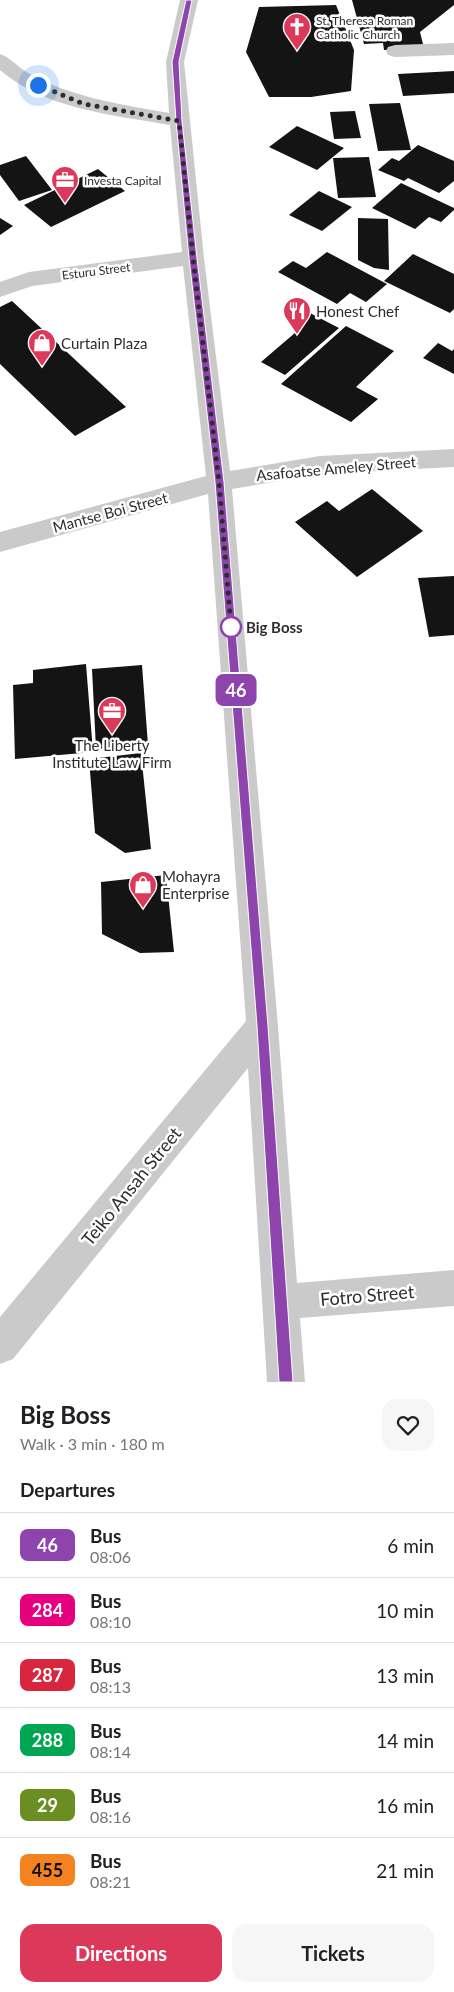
<!DOCTYPE html>
<meta charset="utf-8">
<style>
body{margin:0;font-family:Lato,sans-serif;background:#f6f6f6;color:#202124;height:100vh;display:flex;flex-direction:column;font-size:19px;white-space:nowrap}
*{box-sizing:border-box;margin:0}
p{font-size:16px;color:#757577}
.icon{flex:none;width:28px;height:28px;fill:none;stroke:currentColor;stroke-width:2;stroke-linecap:round;stroke-linejoin:round}
.map{position:relative;height:1382px;overflow:hidden}
.panel{display:flex;flex-direction:column;background:#fff;flex:1}
.panel>*{flex:none}
.badge{padding:0 10px;border-radius:8px;font-size:18px;line-height:32px}
.you{position:absolute;width:25px;height:25px;margin:-12px;border:4px solid #fff;border-radius:50%;background:#1a73e8;box-shadow:0 0 0 8px #1a73e833}
.map>.badge{position:absolute;translate:-50% -50%;box-shadow:0 0 0 2px #fff}
h2{padding:0 20px;font-size:19px;line-height:45px}
.round{display:grid;place-items:center;flex:none;width:52px;height:52px;border-radius:15px;background:#f6f6f6}
.headline{display:flex;align-items:center;justify-content:space-between;height:85px;padding:0 20px}
h1{font-size:24px;font-weight:700;line-height:38px}
.cta{display:flex;gap:10px;margin-top:auto;padding:10px 20px}
.cta a{flex:1;height:58px;border-radius:15px;background:#dc3859;color:#fff;font-size:20px;font-weight:700;line-height:58px;text-align:center}
.cta a+a{background:#f6f6f6;color:#202124}
ul{padding:0;list-style:none}
li{display:flex;align-items:center;gap:15px;height:65px;padding:0 20px;border-top:1px solid #e0e0e0}
li div{flex:1}
li b{display:block;font-size:19px}
li em{font-style:normal}
li .badge{min-width:55px;font-weight:700;text-align:center}
.map>svg:first-child{display:block}
</style>
<div class="map">
<svg width="454" height="1382" viewBox="0 0 454 1382">
<rect width="100%" height="100%" fill="#fff"/>
<!-- building -->
<path fill="#141414" d="M352,0H454V5L420,32L424,48L384,50L383,43L364,44Z
M336,5L354,50L351,91L311,97H269L246,52L259,7Z
M454,71V93L403,96L398,74Z
M400,103L411,150L378,151L369,104Z
M355,111L361,138L334,139L330,112Z
M297,126L344,148L317,170L269,147Z
M418,145L454,161V181L439,193L408,178L404,181L378,170L392,158L399,161Z
M26,156L52,190L19,201L0,175V165Z
M369,157L376,197L338,198L333,158Z
M98,169L125,191L51,227L24,205Z
M401,183L454,208V210L441,222L429,217L415,229L372,208Z
M319,191L352,207L322,231L289,215Z
M0,218L13,226L0,235Z
M358,218L388,219L389,270L374,268L358,260Z
M327,252L387,284L366,302L350,293L337,304L278,272L293,261L306,268Z
M413,254L454,274V309L450,313L384,281Z
M12,301L126,407L75,436L0,364V307Z
M308,312L339,328L285,375L261,362L303,326L296,323Z
M346,326L394,351L356,387L378,399L351,422L281,384Z
M438,343L452,351L454,349V374L423,358Z
M372,489L423,531L357,577L295,522L327,501L339,511Z
M454,576V635L429,637L418,578Z
M86,664L93,752L15,759L13,685L33,683V670Z
M142,665L148,745L96,749L92,669Z
M141,753L151,849L125,853L95,833L89,759Z
M166,875L174,952L140,953L102,934L101,882Z"/>
<g fill="none" stroke-linecap="round" stroke-linejoin="round">
<!-- minor -->
<path fill="#cacaca" fill-rule="evenodd" d="M180,0H198L184,62L204,258L230,471L320,456L454,449V467L320,474L232,489L278,1026L297,1283L454,1270V1306L300,1318L305,1382H267L248,1068L13,1359L0,1364V1317L246,1021L208,494L0,552V532L206,476L183,266L32,286L0,297V282L29,272L182,252L170,125C113,115 45,109 0,70V54C9,57 14,63 22,69C29,74 38,79 45,82C85,99 127,106 169,113L166,62Z
M454,43V55L395,57L388,55L386,51L388,47L395,45Z"/>
</g>
<!-- line -->
<path fill="#8e44ad" stroke="#fff" d="M186,0H192L179,62L182,121L197,258L224,482L268,1026L293,1382H279L257,1026L215,482L189,258L176,121L172,62Z"/>
<g fill="none" stroke-linecap="round" stroke-linejoin="round">
<!-- walk -->
<path stroke="#2d2d2d" stroke-width="5" stroke-dasharray="0 9" d="M38,85L84,104L179,121L193,258L219,482L231,627"/>
</g>
<!-- icons -->
<defs>
<symbol id="church-pin" viewBox="-11 -11 22 30"><path d="M0 17L-7.5 6A9.5 9.5 0 1 1 7.5 6Z" fill="#dc3859" stroke="#fff"/><path d="M-1.2-6h2.4v3.5h3.3v2.4h-3.3V6h-2.4V-.1h-3.3v-2.4h3.3Z" fill="#fff"/></symbol>
<symbol id="office-pin" viewBox="-11 -11 22 30"><path d="M0 17L-7.5 6A9.5 9.5 0 1 1 7.5 6Z" fill="#dc3859" stroke="#fff"/><path d="M-6-3h4V-5.5h4V-3h4V5H-6ZM-1-4.5V-3h2v-1.5ZM-6 0V1H6V0Z" fill="#fff"/></symbol>
<symbol id="restaurant-pin" viewBox="-11 -11 22 30"><path d="M0 17L-7.5 6A9.5 9.5 0 1 1 7.5 6Z" fill="#dc3859" stroke="#fff"/><path d="M-5-6h1v4h1v-4h1v4h1v-4h1v5L-1.5 .5V6h-2V.5L-5-1ZM5-6V6H3V1.5H1.5Q1.5-4 5-6Z" fill="#fff"/></symbol>
<symbol id="shop-pin" viewBox="-11 -11 22 30"><path d="M0 17L-7.5 6A9.5 9.5 0 1 1 7.5 6Z" fill="#dc3859" stroke="#fff"/><path d="M-5-2.5h2.3a2.7 3.5 0 0 1 5.4 0H5L5.5 6h-11ZM-1.5-2.5h3a1.5 2.3 0 0 0-3 0Z" fill="#fff"/></symbol>
</defs>
<g fill-rule="evenodd">
<use href="#church-pin" x="281" y="11" width="32" height="43"/>
<use href="#office-pin" x="49" y="164" width="32" height="43"/>
<use href="#restaurant-pin" x="281" y="295" width="32" height="43"/>
<use href="#shop-pin" x="26" y="327" width="32" height="43"/>
<use href="#office-pin" x="96" y="695" width="32" height="43"/>
<use href="#shop-pin" x="127" y="869" width="32" height="43"/>
</g>
<!-- markers -->
<circle fill="#fff" stroke="#8e44ad" stroke-width="2.5" cx="231" cy="627" r="10"/>
<g text-anchor="middle" dominant-baseline="central" stroke-width="5" stroke-linejoin="round" paint-order="stroke">
<!-- far-poi labels -->
<g font-size="12" fill="#2d2d2d" stroke="#fff" text-anchor="start">
<text x="316" y="20">St. Theresa Roman<tspan x="316" dy="14">Catholic Church</tspan></text>
<text x="84" y="180">Investa Capital</text>
</g>
<!-- far-street labels -->
<g font-size="12" fill="#2d2d2d" stroke="#fff">
<text transform="translate(96 271) rotate(-7)">Esturu Street</text>
</g>
<!-- poi labels -->
<g font-size="15" fill="#2d2d2d" stroke="#fff" text-anchor="start">
<text x="316" y="311">Honest Chef</text>
<text x="61" y="343">Curtain Plaza</text>
<text x="112" y="745" text-anchor="middle">The Liberty<tspan x="112" dy="17">Institute Law Firm</tspan></text>
<text x="162" y="876">Mohayra<tspan x="162" dy="17">Enterprise</tspan></text>
</g>
<!-- street labels -->
<g font-size="15" fill="#2d2d2d" stroke="#fff">
<text transform="translate(336 468) rotate(-5)">Asafoatse Ameley Street</text>
<text transform="translate(110 512) rotate(-15)">Mantse Boi Street</text>
</g>
<!-- stop labels -->
<g font-size="15" font-weight="bold" fill="#2d2d2d" stroke="#fff" text-anchor="start">
<text x="246" y="627">Big Boss</text>
</g>
<!-- near-street labels -->
<g font-size="18" fill="#2d2d2d" stroke="#fff">
<text transform="translate(131 1186) rotate(-51)">Teiko Ansah Street</text>
<text transform="translate(367 1295) rotate(-5)">Fotro Street</text>
</g>
</g>
</svg>
<div class="you" style="left:38px;top:85px"></div>
<b class="badge" style="left:236px;top:690px;background:#8e44ad;color:#fff">46</b>
</div>
<section class="panel">
<div class="headline"><div><h1>Big Boss</h1><p>Walk · 3 min · 180 m</p></div><a class="round"><svg class="icon" aria-label="heart" viewBox="0 0 24 24"><path d="M12 20l-8-8c-3-5 5-10 8-4 3-6 11-1 8 4z"/></svg></a></div>
<h2>Departures</h2>
<ul>
<li><span class="badge" style="background:#8e44ad;color:#fff">46</span><div><b>Bus</b><p>08:06</p></div><em>6 min</em></li>
<li><span class="badge" style="background:#e6007e;color:#fff">284</span><div><b>Bus</b><p>08:10</p></div><em>10 min</em></li>
<li><span class="badge" style="background:#d7263d;color:#fff">287</span><div><b>Bus</b><p>08:13</p></div><em>13 min</em></li>
<li><span class="badge" style="background:#00a651;color:#fff">288</span><div><b>Bus</b><p>08:14</p></div><em>14 min</em></li>
<li><span class="badge" style="background:#6b8e23;color:#fff">29</span><div><b>Bus</b><p>08:16</p></div><em>16 min</em></li>
<li><span class="badge" style="background:#f58220;color:#111">455</span><div><b>Bus</b><p>08:21</p></div><em>21 min</em></li>
</ul>
<div class="cta"><a>Directions</a><a>Tickets</a></div>
</section>
